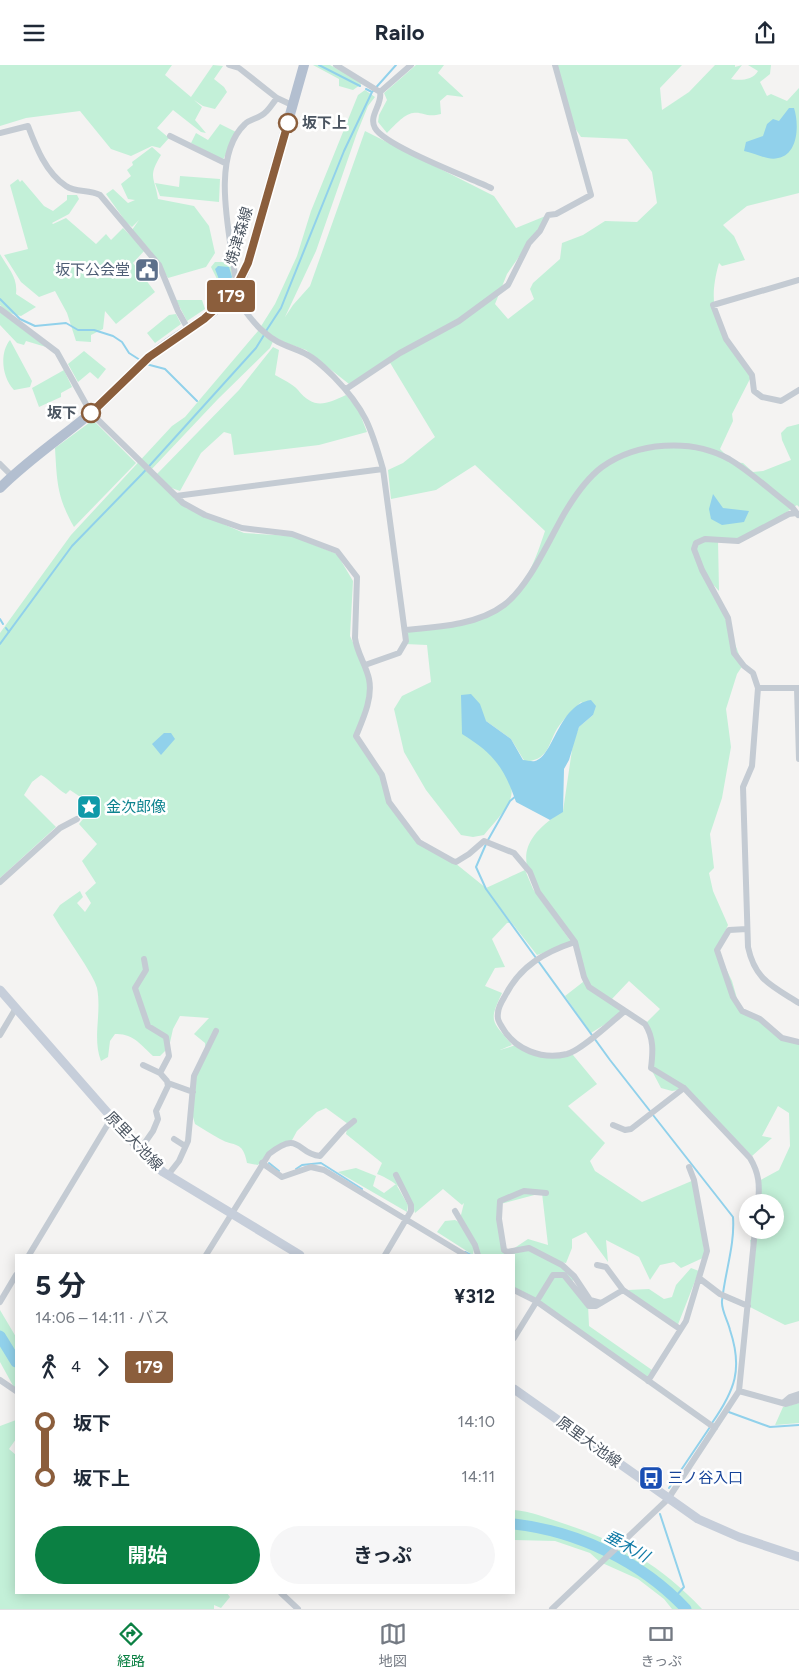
<!DOCTYPE html>
<html lang="ja">
<meta charset="utf-8">
<style>
body{margin:0;font-family:Figtree,"Noto Sans JP",sans-serif;background:#f6f6f7;color:#1f2937;height:100vh;display:flex;flex-direction:column;font-size:19px;white-space:nowrap}
*{box-sizing:border-box;margin:0}
p{font-size:16px;color:#747a83}
.icon{flex:none;width:28px;height:28px;fill:none;stroke:currentColor;stroke-width:2;stroke-linecap:round;stroke-linejoin:round}
.map{position:relative;flex:1;overflow:hidden}
.details{position:absolute;left:15px;top:1189px;width:500px;height:340px;display:flex;flex-direction:column;background:#fff;border-radius:0px;box-shadow:0 2px 12px #0003}
.details>*{flex:none}
.badge{padding:0 10px;border-radius:4px;font-size:18px;line-height:32px}
.buttons{position:absolute;left:739px;top:1129px;display:grid;gap:10px}
.buttons a{display:grid;place-items:center;width:45px;height:45px;border-radius:50%;background:#fff;box-shadow:0 2px 12px #0003;font-size:25px}
.map>.badge{position:absolute;translate:-50% -50%;box-shadow:0 0 0 2px #fff}
.legs{display:flex;align-items:center;gap:8px;height:55px;padding:0 20px;font-size:16px}
.legs p{margin-inline-start:auto}
.headline{display:flex;align-items:center;justify-content:space-between;height:85px;padding:0 20px}
h1{font-size:28px;font-weight:700;line-height:38px}
.primary-button{display:flex;gap:10px;margin-top:auto;padding:10px 20px}
.primary-button a{flex:1;height:58px;border-radius:30px;background:#0b8043;color:#fff;font-size:20px;font-weight:700;line-height:58px;text-align:center}
.primary-button a+a{background:#f6f6f7;color:#1f2937}
ul{padding:0 20px;list-style:none}
li{display:flex;align-items:center;gap:18px;height:55px;font-size:19px}
li i{display:grid;place-items:center;width:8px;height:100%;margin:0 6px;background:currentColor}
li i::after{content:'';width:12px;height:12px;margin:-6px;border:4px solid;border-radius:50%;background:#fff}
li p{margin-inline-start:auto}
li:first-child i{background:linear-gradient(#0000 50%,currentColor 0)}
li:last-child i{background:linear-gradient(currentColor 50%,#0000 0)}
header{display:flex;justify-content:space-between;align-items:center;height:65px;padding:0 20px;background:#fff;font-size:22px;font-weight:700}
.menu{display:flex;justify-content:space-around;align-items:center;height:70px;border-top:1px solid #e0e1e3;background:#fff;font-size:14px;color:#747a83}
.menu a{display:grid;justify-items:center;gap:2px}
.menu .on{color:#0b8043}
.map>svg:first-child{display:block}
</style>
<header><svg class="icon" aria-label="menu" viewBox="0 0 24 24"><path d="M4 6h16M4 12h16M4 18h16"/></svg>Railo<svg class="icon" aria-label="share" viewBox="0 0 24 24"><path d="M12 15V3M7 8l5-5 5 5M5 13v7h14v-7"/></svg></header>
<div class="map">
<svg width="799" height="1544" viewBox="0 0 799 1544">
<rect width="100%" height="100%" fill="#f4f3f2"/>
<!-- green -->
<path fill="#c3f0d8" fill-rule="evenodd" d="M0,0H172L165,10L191,32L213,0L223,1L214,14L224,22L227,27L215,44L203,41L194,35L202,42L195,55L206,68L201,67L173,45L157,63L169,73L160,83L152,81L131,91L111,84L80,46L26,53L0,61Z
M313,0H330L363,18L353,25L339,21V14Z
M416,0H444L438,8L464,32L447,30L440,36L441,49C426,53 422,46 413,48C404,49 393,62 387,68L378,57L379,50L387,35L384,28Z
M555,0H682L660,23L662,45L689,27L715,0H735V2L742,0L731,14C740,16 753,15 758,6L748,0H771L770,9L760,17L767,31L771,29L787,36L799,23V128L747,141L723,160L734,171L745,195L722,201L719,198C704,250 723,269 752,310L732,349L733,356L720,384L733,397L743,398L753,407L763,406L791,395L782,375L781,368L787,362L799,359V442L797,440L769,459L738,476L718,475L719,526L707,513L717,532L743,600L737,609L726,644L731,682L722,733L710,769L714,803L709,808L713,826L728,860L717,885L732,916L740,944L760,954L772,968L799,977V1256L785,1260L750,1242L753,1191L750,1175L754,1174L755,1165H775V1138L758,1137L759,1116L779,1105L790,1081L789,1048L778,1041L762,1071L772,1073L752,1091L684,1024L672,1026L661,1023L651,1004L653,989L645,959L660,944L629,916L611,935L623,948L591,968L565,931L583,917C581,905 580,888 574,876C570,869 563,861 558,855C524,809 506,782 563,746L573,678L579,662L593,650L581,637C575,644 567,650 562,657C547,674 553,694 525,697L511,674L486,656L474,672C488,688 519,712 510,735C505,747 492,760 484,770L473,772L461,770L426,725L404,687L394,644L402,631L431,617L427,580L405,579V565C422,562 464,560 478,554C521,534 531,508 545,466L475,400L436,425L391,434L388,405L403,398L435,372L389,296L349,319L306,285L286,278L275,272L270,283L218,334L150,406L186,443L244,468L292,471L337,489L353,516L350,571L370,615L368,637L357,671L382,710L392,741L419,777L455,798L486,823L525,805L533,824L572,878L537,890L501,844L510,858H507L492,874L505,902L495,903L485,921L502,928C488,958 492,955 512,980L500,985L516,980L531,988L573,990L597,1019L568,1041L605,1078L590,1096L595,1106L642,1137L694,1115L705,1192L681,1203L674,1197L660,1200L650,1215L639,1192L606,1175L608,1197L586,1167L572,1174V1183L566,1198L561,1197L575,1214L572,1216L588,1240L589,1261L652,1305L647,1312L514,1225V1190H478L460,1154L464,1138L462,1140L443,1124L415,1148C410,1128 395,1116 377,1109L382,1098L346,1069L348,1059L326,1043L317,1047L297,1066L291,1077L265,1091L258,1100L247,1098C243,1075 234,1082 220,1074C211,1069 203,1064 195,1059C190,1044 190,1027 194,1012C197,1001 207,990 205,978L194,969L209,953L180,951L173,964L169,982L160,991H153C141,980 133,968 115,969L110,976L108,992L101,996C92,972 102,949 97,923C95,911 62,866 53,850L60,840L80,826L83,832L77,838L85,847L91,838L85,828L96,818L82,796L97,779L79,759L91,744L88,737L70,725L66,729C57,724 49,714 41,710L32,717L24,730L56,762L0,813V568L71,470L172,361L185,352L258,266L275,239L297,191L311,146L358,30L365,25L375,32L368,41L357,68L316,186L285,252L293,240L310,221L365,66L494,131L516,163L548,150L507,209L495,239L508,254L534,234L530,224L533,218L560,194L562,178L583,170L605,156L637,157L657,138L652,107L627,74L581,72L573,60ZM542,1128L548,1180L528,1174L507,1188L497,1140Z
M220,59L236,67L223,95L191,78L196,68L208,75Z
M152,82L161,90C147,113 155,112 158,134L194,141L209,161L215,188L206,202L168,213L151,186L132,165L139,155L132,162L126,157L106,129L113,124L128,138L135,135L128,134L121,119L131,111L127,105L133,100L132,97Z
M180,111L220,114L219,137L160,131L155,118L179,122Z
M18,114L20,117L22,115L44,141L53,146L67,135V130H77L79,134L69,149L52,158L53,159L66,153L96,179L106,169L111,175L123,163L145,185L133,198L155,227L116,259L105,246L103,264L91,270V277L76,276L67,248L55,226L39,232L21,217L4,190L28,184L10,120Z
M0,189C8,203 18,212 16,229L36,242L21,251L9,248L0,240Z
M215,197H230L233,212L217,236L214,231L223,226L211,202Z
M176,235H202L205,244L187,256Z
M0,247L46,282L26,276L24,280L17,278L0,260Z
M176,249L181,259L155,278L147,268L169,250Z
M10,275L32,316L30,322L14,325C1,311 0,287 10,275Z
M273,282L279,285L275,310C282,314 293,319 298,325C314,345 326,339 346,330L358,344L367,367L319,380L234,390L231,369L224,367L201,388L180,426L166,421L157,409L239,325Z
M84,286L106,304L98,314L90,307L78,317L68,299Z
M64,305L72,322L61,328V332L39,342L32,323Z
M93,355L136,398L74,462C57,432 57,417 55,383Z
M356,1103L376,1111L373,1121L384,1128L396,1119L408,1140L407,1147L338,1107Z
M455,1155L459,1157L474,1183L473,1190L437,1167L445,1156Z
M691,1203L699,1206L677,1262L628,1225L649,1224L664,1234L672,1232L676,1220Z
M0,1245L16,1272V1326L0,1297Z
M799,1338V1358L775,1360L783,1342Z
M16,1355V1374L9,1384L16,1390V1528H227L230,1532L221,1543L214,1540V1544H0V1361Z
M514,1445C530,1446 547,1453 562,1458C618,1476 661,1500 702,1544H672L664,1534L638,1514L600,1497L590,1488L555,1476L514,1475Z"/>
<!-- water -->
<path fill="#91d1eb" d="M789,43H794C799,58 799,89 778,93C768,96 755,88 744,86L746,77L763,71L767,59L773,54L779,56Z
M218,201L229,202L232,212L225,223L223,216L220,217L215,204Z
M713,429L723,443L749,446L744,457L722,460L711,454L709,444Z
M471,629L480,639L486,656L511,674L523,695C527,695 532,697 535,696C554,691 558,640 591,635L596,641L593,650L579,662L569,695L564,704L563,747L550,755L516,737C504,702 493,688 462,669L461,630Z
M164,668H171L175,674L161,690L152,679Z"/>
<g fill="none" stroke-linecap="round" stroke-linejoin="round">
<!-- stream -->
<path stroke="#91d1eb" stroke-width="2" d="M319,0L360,21
M366,24L372,27
M0,234L20,254L35,261L66,258L78,265H94L113,271L122,277L129,288L140,295
M266,266L281,243L344,86L372,27L396,0
M146,299L165,304L197,336
M0,554L3,559
M6,563L9,567
M0,579L72,481L142,409L256,283L264,270
M488,775L510,736L516,731
M486,779L476,802L486,824L610,995L650,1046
M653,1050L733,1152C735,1180 725,1207 722,1236C721,1245 728,1256 730,1265C743,1304 735,1325 712,1358
M269,1098L279,1106
M296,1104L302,1100L321,1098L362,1124
M465,1187L471,1190
M726,1346L770,1362L799,1360
M669,1423L710,1362
M660,1449L684,1522L675,1532"/>
<!-- river -->
<path stroke="#91d1eb" stroke-width="11" d="M0,1271L16,1297
M514,1459C578,1466 642,1497 686,1544"/>
<!-- street -->
<path stroke="#c4cbd3" stroke-width="6" d="M229,0L239,3L277,33L292,40
M336,0L380,27C383,39 368,51 375,63C385,81 468,112 491,123
M380,27L411,0
M0,68L28,61C36,82 46,108 66,121C76,128 89,124 100,130L159,200L178,246L188,264
M170,71L225,98
M799,215L713,240L726,274L752,310L754,326L762,332L781,336L799,325
M239,218L235,211C230,169 210,92 245,59C249,55 256,54 262,50C268,47 272,39 277,33
M233,229C242,241 252,258 264,267C277,279 289,281 304,288C315,293 325,303 334,312C365,344 371,362 383,404L406,576L399,588L365,600
M0,244L57,287L91,348L183,438L205,450L242,463L292,469L337,486L357,512L355,573C357,588 366,600 369,614C373,633 363,654 356,671L382,710L389,737L419,777L453,796L456,797L469,789L484,776L514,788L530,807L538,827L575,877L584,912L589,922L645,959C654,973 653,987 651,1003L684,1023L750,1093C759,1108 760,1120 758,1138
M346,324L400,288L459,256L508,220L529,178L540,166L548,150L556,149L591,130L555,0
M0,399L12,411
M176,431L383,404
M796,448L789,449L738,476L705,474L696,478L694,484L702,505L728,553L734,588L744,601L753,608L758,623L752,701L743,722L748,882C755,915 772,921 799,938
M405,565C437,562 478,560 504,540C529,521 548,477 564,449C574,432 586,414 602,402C637,377 691,373 729,394C751,407 772,427 792,442L798,450
M758,623H799
M797,623L799,694
M0,817L60,763L77,754
M747,864L729,865L717,885L733,932L742,946L760,954L782,973L799,977
M575,877C545,887 520,901 505,931C502,936 498,942 498,948C497,954 499,957 502,962C515,985 542,995 567,989C582,985 612,956 625,946
M0,970L16,943
M143,1000L160,1008
M168,1018L193,1027
M613,1060L625,1065L631,1064L684,1023
M174,1074L185,1081
M139,1086L153,1066L158,1054L156,1046L168,1021L167,1016L160,1008L169,991L166,972L148,961L135,923L146,905L144,894
M262,1098L282,1112L311,1102L324,1105L465,1190
M168,1110L179,1096L188,1076L194,1011L216,966
M546,1128L524,1126L500,1136L499,1154L504,1185L507,1187L529,1183L562,1200L574,1211L590,1235L601,1238
M455,1146L475,1180L478,1190
M29,1190L111,1054
M206,1190L269,1089C301,1064 296,1089 320,1091L343,1065L354,1056
M385,1190L411,1146V1140L396,1110
M597,1200L606,1202L623,1225L680,1264
M699,1213L720,1229L748,1241
M514,1225L536,1236L715,1363
M0,1237L16,1210
M514,1273L553,1210H564L589,1241H596L623,1225
M0,1315L16,1326
M648,1316L686,1256L707,1186L694,1115L689,1102
M739,1326L786,1339L799,1335
M783,1338L790,1332L799,1329
M281,1528L298,1544
M552,1544L668,1434L739,1326L755,1165"/>
<!-- secondary -->
<path stroke="#c6ceda" stroke-width="9" d="M0,925L148,1094L163,1107L300,1190
M514,1324L698,1454L739,1472L799,1492"/>
<!-- primary -->
<path stroke="#b3bfd0" stroke-width="10" d="M0,423C28,395 61,373 91,348C112,330 130,308 152,290C190,258 229,250 248,198L304,0"/>
</g>
<g fill="none" stroke-linecap="round" stroke-linejoin="round">
<defs>
<path id="line-1" d="M91,348L149,292L204,254L233,228L248,198L288,58"/>
</defs>
<!-- line-1 casing -->
<use href="#line-1" stroke="#fff" stroke-width="11"/>
<!-- line-1 -->
<use href="#line-1" stroke="#8b5e3c" stroke-width="8"/>
</g>
<!-- icons -->
<defs>
<symbol id="civic-square" viewBox="-11 -11 22 22"><rect x="-9" y="-9" width="18" height="18" rx="4" fill="#5c6f8a" stroke="#fff"/><path d="M-.6-6.5H3V-4.5H.6V-3L4-1V1h2V6H-6V1h2V-1L-.6-3ZM-1.2 2.5V6h2.4V2.5Z" fill="#fff"/></symbol>
<symbol id="sight-square" viewBox="-11 -11 22 22"><rect x="-9" y="-9" width="18" height="18" rx="4" fill="#0f9aa8" stroke="#fff"/><path d="M0-6L1.8-2.2L6-1.7L2.9 1.2L3.7 5.4L0 3.3L-3.7 5.4L-2.9 1.2L-6-1.7L-1.8-2.2Z" fill="#fff"/></symbol>
<symbol id="bus-square" viewBox="-11 -11 22 22"><rect x="-9" y="-9" width="18" height="18" rx="4" fill="#1a4fb4" stroke="#fff"/><path d="M-5-6H5V4H4V6H2V4H-2V6H-4V4H-5ZM-3.5-4V0h7V-4ZM-3.5 1.2v1.5H-2V1.2ZM2 1.2v1.5H3.5V1.2Z" fill="#fff"/></symbol>
</defs>
<g fill-rule="evenodd">
<use href="#civic-square" x="133" y="191" width="28" height="28"/>
<use href="#sight-square" x="75" y="728" width="28" height="28"/>
<use href="#bus-square" x="637" y="1399" width="28" height="28"/>
</g>
<!-- markers -->
<g fill="#fff" stroke="#8b5e3c" stroke-width="2.5">
<circle cx="288" cy="58" r="9"/>
<circle cx="91" cy="348" r="9"/>
</g>
<g text-anchor="middle" dominant-baseline="central" stroke-width="5" stroke-linejoin="round" paint-order="stroke">
<!-- stop labels -->
<g font-size="15" font-weight="bold" fill="#4a5460" stroke="#fff" text-anchor="start">
<text x="302" y="58">坂下上</text>
<text x="77" y="348" text-anchor="end">坂下</text>
</g>
<!-- street labels -->
<g font-size="15" fill="#4a5460" stroke="#fff">
<text transform="translate(239 171) rotate(-73)">焼津森線</text>
<text transform="translate(134 1076) rotate(46)">原里大池線</text>
<text transform="translate(589 1377) rotate(36)">原里大池線</text>
</g>
<!-- service labels -->
<g font-size="15" fill="#4e5e75" stroke="#fff" text-anchor="end">
<text x="130" y="205">坂下公会堂</text>
</g>
<!-- culture labels -->
<g font-size="15" fill="#0d838f" stroke="#fff" text-anchor="start">
<text x="106" y="742">金次郎像</text>
</g>
<!-- transit labels -->
<g font-size="15" fill="#164399" stroke="#fff" text-anchor="start">
<text x="668" y="1413">三ノ谷入口</text>
</g>
<!-- water labels -->
<g font-size="16" font-style="italic" fill="#0f7aa6" stroke="#fff">
<text transform="translate(627 1481) rotate(29)">垂木川</text>
</g>
</g>
</svg>
<div class="buttons">
<a><svg class="icon" aria-label="locate" viewBox="0 0 24 24"><circle cx="12" cy="12" r="6"/><path d="M12 2v4M12 18v4M2 12h4M18 12h4"/></svg></a>
</div>
<b class="badge" style="left:231px;top:231px;background:#8b5e3c;color:#fff">179</b>
<section class="details">
<div class="headline"><div><h1>5 分</h1><p>14:06 – 14:11 · バス</p></div><b>¥312</b></div>
<div class="legs"><svg class="icon" aria-label="walk" viewBox="0 0 24 24"><circle cx="13" cy="4" r="2"/><path d="M13 8l-2 6 4 7M11 14l-3 7M7 12l3-4h3l4 4"/></svg>4<svg class="icon" aria-label="forward" viewBox="0 0 24 24"><path d="M9 5l7 7-7 7"/></svg><b class="badge" style="background:#8b5e3c;color:#fff">179</b></div>
<ul>
<li><i style="color:#8b5e3c"></i><b>坂下</b><p>14:10</p></li>
<li><i style="color:#8b5e3c"></i><b>坂下上</b><p>14:11</p></li>
</ul>
<div class="primary-button"><a>開始</a><a>きっぷ</a></div>
</section>
</div>
<nav class="menu">
<a class="on"><svg class="icon" aria-label="directions" viewBox="0 0 24 24"><path d="M12 3l9 9-9 9-9-9zM9 14v-3h6M13 9l2 2-2 2"/></svg>経路</a>
<a><svg class="icon" aria-label="map" viewBox="0 0 24 24"><path d="M3 6l6-2 6 2 6-2v14l-6 2-6-2-6 2zM9 4v14M15 6v14"/></svg>地図</a>
<a><svg class="icon" aria-label="tickets" viewBox="0 0 24 24"><path d="M3 7h18v10H3zM15 7v10"/></svg>きっぷ</a>
</nav>
